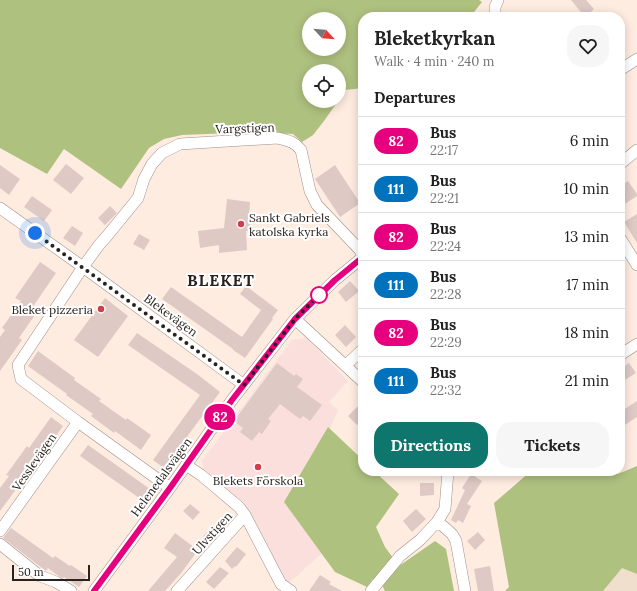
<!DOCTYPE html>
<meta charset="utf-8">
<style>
body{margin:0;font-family:Lora,serif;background:#f6f6f6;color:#222;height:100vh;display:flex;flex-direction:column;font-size:15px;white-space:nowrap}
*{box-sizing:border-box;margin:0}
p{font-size:13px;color:#767676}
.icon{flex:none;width:22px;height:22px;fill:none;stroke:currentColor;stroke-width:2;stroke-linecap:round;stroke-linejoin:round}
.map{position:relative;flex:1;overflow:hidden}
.drawer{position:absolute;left:358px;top:12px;width:267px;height:464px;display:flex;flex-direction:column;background:#fff;border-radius:16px;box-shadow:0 2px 10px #0003}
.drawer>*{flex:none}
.badge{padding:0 8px;border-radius:13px;font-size:14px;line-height:26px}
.needle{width:26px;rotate:116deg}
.controls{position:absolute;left:302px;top:12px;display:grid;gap:8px}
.controls a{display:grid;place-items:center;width:44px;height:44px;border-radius:50%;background:#fff;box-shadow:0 2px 10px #0003;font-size:20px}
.scale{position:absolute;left:12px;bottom:10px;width:78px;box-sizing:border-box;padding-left:4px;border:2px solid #29221e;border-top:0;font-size:11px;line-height:14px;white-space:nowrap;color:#29221e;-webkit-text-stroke:3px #fff;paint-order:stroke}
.you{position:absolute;width:20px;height:20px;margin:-10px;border:3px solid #fff;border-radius:50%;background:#1a73e8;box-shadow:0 0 0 6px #1a73e833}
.map>.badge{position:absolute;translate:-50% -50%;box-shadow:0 0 0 2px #fff}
h2{padding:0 16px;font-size:15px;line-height:36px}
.round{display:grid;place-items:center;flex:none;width:42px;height:42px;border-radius:16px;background:#f6f6f6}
.overview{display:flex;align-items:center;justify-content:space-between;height:68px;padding:0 16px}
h1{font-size:19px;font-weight:700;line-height:30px}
.cta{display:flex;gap:8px;margin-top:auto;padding:8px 16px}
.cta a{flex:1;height:46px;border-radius:16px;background:#0f766e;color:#fff;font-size:16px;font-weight:700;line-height:46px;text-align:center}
.cta a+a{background:#f6f6f6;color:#222}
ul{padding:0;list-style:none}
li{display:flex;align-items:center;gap:12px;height:48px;padding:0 16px;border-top:1px solid #e0e0e0}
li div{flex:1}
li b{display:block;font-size:15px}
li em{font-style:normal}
li .badge{min-width:44px;font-weight:700;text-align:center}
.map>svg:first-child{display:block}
</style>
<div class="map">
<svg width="637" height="591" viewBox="0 0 637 591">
<rect width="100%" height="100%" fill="#feece1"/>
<!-- commercial -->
<path fill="#f1dfce" d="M622,567L637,574V591H603Z"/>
<!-- education -->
<path fill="#fadfdd" d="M306,338L348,381L329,402L338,410L309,479L323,552L287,585L275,573L244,503L204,472L202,461L292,340Z"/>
<!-- forest -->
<path fill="#afc17f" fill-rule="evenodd" d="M0,0H479L482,2L470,17H363V88L345,90L339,99V71H309V101H338L324,121L313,135L302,142L293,134L258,132L182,135L164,139L149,148L121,189L64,149L47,174L0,148ZM309,19H339V49H309Z
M328,427L363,460V471H374L399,494L376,527L385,547L399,566L435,541L446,549L454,591H385L383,587L373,579L367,587L335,572L284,502Z
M637,466V574L622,568L603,591H505L509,587L494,503L531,471H609L618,474Z"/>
<!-- building -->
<path fill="#dec9c5" d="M571,0H586L594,9L585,17Z
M66,164L84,178L71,194L53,180Z
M0,165L20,179L9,195L0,188Z
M335,165L360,203L340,217L315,179Z
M628,181L637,194V196L620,207V187Z
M32,196L52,210L44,221L24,207Z
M227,199L250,202L249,219H250L251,231H246L247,250L219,253V245L200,248L198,231L224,228Z
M110,206L117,213L105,225L98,218Z
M637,214V243L624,222Z
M72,226L83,233L75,246L63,238Z
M139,234L150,240L144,250L133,244Z
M40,262L56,273L32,308L37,312L19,338L22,340L0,371V337L5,330L2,328L21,301L15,298Z
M350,281L359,291L346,302L338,292Z
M246,286L278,310L272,318L273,319L245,358L233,350V349L162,299L171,287L242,337L261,310L240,294Z
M105,298L128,316L98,357L74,340Z
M345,325L356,337L346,347L335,335Z
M137,333L197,374L220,392L164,468L153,460L200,395L128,345Z
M38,351L75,378L74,380L101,399L99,401L126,420L127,418L151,435L141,450L115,431L114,433L91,416L93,414L66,395L67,394L28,366Z
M277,363L294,376L296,374L303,379L297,387L322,405L310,421L303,416L300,419L280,404L268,419L271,421L262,434L259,432L252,441L240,432L243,428L234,421Z
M629,363L636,373L623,381L620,376V369Z
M363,401V419L357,425L348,416Z
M637,401V417L620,428V412Z
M51,417L63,426L41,457L39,455L19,483L20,484L0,511V488L9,476L6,475L27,446L29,448Z
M88,445L150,489L142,500L80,456Z
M471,474L482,481L467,504L471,506L463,523L458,520L456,523L451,520L465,490L462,488Z
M420,483H434V495L420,496Z
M190,504L200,512L193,520L183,511Z
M416,509L426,519L412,532L403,521Z
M217,523L223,529L210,544L203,536Z
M11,528L53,558L55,556L70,566L71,565L87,576L79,587L64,577L63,578L57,575L48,568L46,571L3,538Z
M478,532L485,540L475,550L467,541Z
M175,533L198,550L182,572L165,591H148L177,557L164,548Z
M237,547L246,554L236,567L235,566L232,569L225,561Z
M490,566L494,591H478L474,569Z
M220,567L229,573L214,589L206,582Z
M320,575L331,582L329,584L342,591H309Z"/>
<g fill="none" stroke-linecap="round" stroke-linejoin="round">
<defs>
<path id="minor" d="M495,17V7L498,0
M620,70L637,59
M620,164L637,150
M0,208L83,267L244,385
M620,238L637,265
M295,319L363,382
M620,355L637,344
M346,365L363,349
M170,488L78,422L21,379L18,365L83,267L99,245L107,236L138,198L144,179L152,164L162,153L180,144L278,138C288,141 294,141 301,150L310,191L317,205L359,249L363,255
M245,515L281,584L291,591
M437,522L443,526L452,534L456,541L465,591
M0,531L78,422
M0,544L40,576L56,582L71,591
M94,591L170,488L232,400L295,319L335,280L363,257
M177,591L245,515L239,507L201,475L186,465
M371,591L400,556L420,540L437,522L445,509L448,471"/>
</defs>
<!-- minor casing -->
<use href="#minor" stroke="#9d8e84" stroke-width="12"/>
<!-- minor -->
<use href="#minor" stroke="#fff" stroke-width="11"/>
</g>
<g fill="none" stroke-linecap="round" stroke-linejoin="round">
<defs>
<path id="line" d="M94,591L170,488L232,400L295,319L335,280L363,257"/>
</defs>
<!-- line casing -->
<use href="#line" stroke="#fff" stroke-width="9"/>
<!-- line -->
<use href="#line" stroke="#e6007e" stroke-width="6"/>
<!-- walk -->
<path stroke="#29221e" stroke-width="4" stroke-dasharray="0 7.2" d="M35,233L244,385L295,319L319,295"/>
</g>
<!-- markers -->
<g fill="#cf3e4d" stroke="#fff" stroke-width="1.5">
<circle cx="241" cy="224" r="4"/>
<circle cx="101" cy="309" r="4"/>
<circle cx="258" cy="467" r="4"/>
</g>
<circle fill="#fff" stroke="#e6007e" stroke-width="2" cx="319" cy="295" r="8"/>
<g text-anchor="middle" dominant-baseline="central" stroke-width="4" stroke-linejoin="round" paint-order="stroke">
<!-- street labels -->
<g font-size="12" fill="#29221e" stroke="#fff">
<text transform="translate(245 128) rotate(-2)">Vargstigen</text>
<text transform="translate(171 315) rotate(36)">Blekevägen</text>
<text transform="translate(34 462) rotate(-55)">Vesslevägen</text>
<text transform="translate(161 477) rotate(-54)">Helenedalsvägen</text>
<text transform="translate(212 533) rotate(-48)">Ulvstigen</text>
</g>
<!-- poi labels -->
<g font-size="12" fill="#29221e" stroke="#fff" text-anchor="start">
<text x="249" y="217">Sankt Gabriels<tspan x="249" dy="14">katolska kyrka</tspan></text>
<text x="93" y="309" text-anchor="end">Bleket pizzeria</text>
<text x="258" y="480" text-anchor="middle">Blekets Förskola</text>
</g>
<!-- district labels -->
<g font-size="16" font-weight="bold" letter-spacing="1" fill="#29221e" stroke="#fff">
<text x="221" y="280">BLEKET</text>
</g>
</g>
</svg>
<div class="controls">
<a><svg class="needle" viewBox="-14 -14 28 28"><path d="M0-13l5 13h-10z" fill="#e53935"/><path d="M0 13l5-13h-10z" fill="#767676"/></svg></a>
<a><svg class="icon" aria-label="locate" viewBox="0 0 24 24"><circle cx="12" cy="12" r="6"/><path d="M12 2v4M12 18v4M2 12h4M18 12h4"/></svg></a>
</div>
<div class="scale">50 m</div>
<div class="you" style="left:35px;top:233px"></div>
<b class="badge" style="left:220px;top:417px;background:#e6007e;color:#fff">82</b>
<section class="drawer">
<div class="overview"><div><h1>Bleketkyrkan</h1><p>Walk · 4 min · 240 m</p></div><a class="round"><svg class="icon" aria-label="heart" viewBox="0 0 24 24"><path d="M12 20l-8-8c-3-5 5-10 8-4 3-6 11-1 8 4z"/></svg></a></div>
<h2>Departures</h2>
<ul>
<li><span class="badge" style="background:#e6007e;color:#fff">82</span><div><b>Bus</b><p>22:17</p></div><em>6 min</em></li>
<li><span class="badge" style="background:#0072bc;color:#fff">111</span><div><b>Bus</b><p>22:21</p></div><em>10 min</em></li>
<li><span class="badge" style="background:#e6007e;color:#fff">82</span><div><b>Bus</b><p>22:24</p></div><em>13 min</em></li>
<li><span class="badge" style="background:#0072bc;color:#fff">111</span><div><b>Bus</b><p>22:28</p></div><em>17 min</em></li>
<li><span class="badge" style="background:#e6007e;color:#fff">82</span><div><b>Bus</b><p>22:29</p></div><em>18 min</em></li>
<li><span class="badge" style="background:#0072bc;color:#fff">111</span><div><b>Bus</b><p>22:32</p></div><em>21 min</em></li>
</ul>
<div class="cta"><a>Directions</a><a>Tickets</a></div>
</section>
</div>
